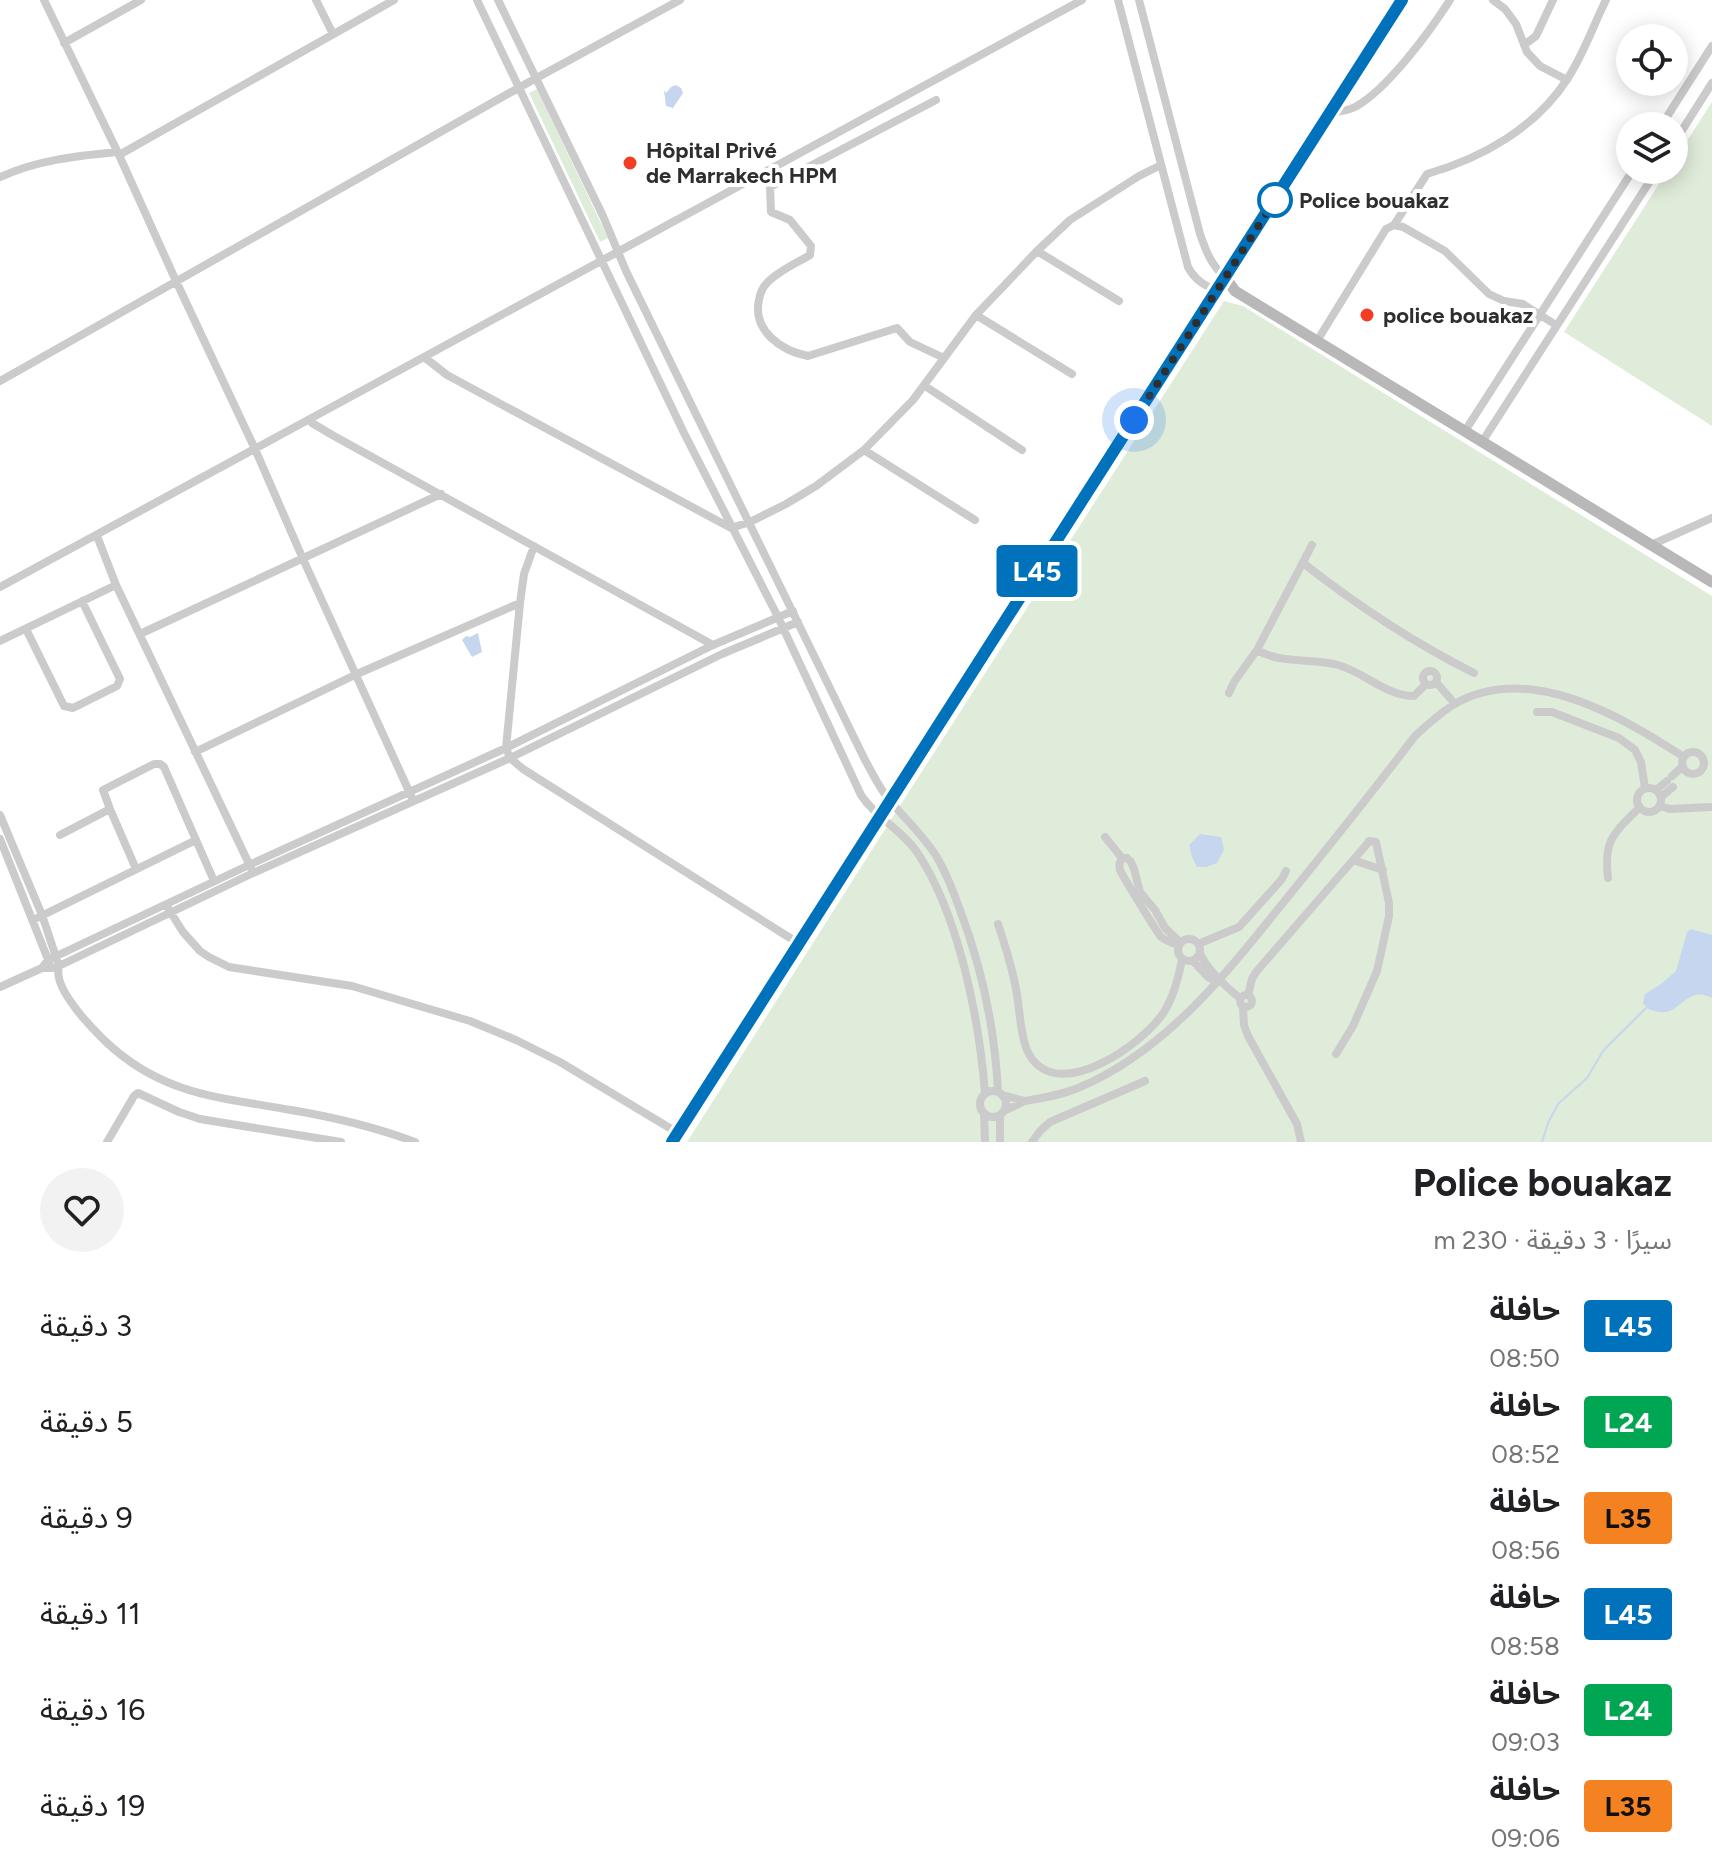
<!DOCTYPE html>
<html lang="ar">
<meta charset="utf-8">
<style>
body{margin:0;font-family:Figtree,"Noto Sans Arabic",sans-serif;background:#f2f2f2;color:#202124;direction:rtl;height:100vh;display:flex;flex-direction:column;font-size:30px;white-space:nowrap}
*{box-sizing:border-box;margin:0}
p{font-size:26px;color:#757577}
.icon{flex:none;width:44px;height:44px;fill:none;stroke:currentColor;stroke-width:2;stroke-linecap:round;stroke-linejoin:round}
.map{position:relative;height:1142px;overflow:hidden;direction:ltr}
.details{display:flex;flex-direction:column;background:#fff;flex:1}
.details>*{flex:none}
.badge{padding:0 16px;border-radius:6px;font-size:28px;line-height:52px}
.controls{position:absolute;left:1616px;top:24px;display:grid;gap:16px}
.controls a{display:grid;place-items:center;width:72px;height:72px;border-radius:50%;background:#fff;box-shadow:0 4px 20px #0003;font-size:40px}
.you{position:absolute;width:40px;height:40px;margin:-20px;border:6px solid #fff;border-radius:50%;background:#1a73e8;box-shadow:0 0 0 12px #1a73e833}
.map>.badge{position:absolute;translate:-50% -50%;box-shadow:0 0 0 4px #fff}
.round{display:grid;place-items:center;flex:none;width:84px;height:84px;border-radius:42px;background:#f2f2f2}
.summary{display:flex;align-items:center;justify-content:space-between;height:136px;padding:0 40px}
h1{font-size:38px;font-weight:700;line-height:60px}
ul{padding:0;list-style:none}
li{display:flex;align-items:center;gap:24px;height:96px;padding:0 40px}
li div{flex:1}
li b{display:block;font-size:30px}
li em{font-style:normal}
li .badge{min-width:88px;font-weight:700;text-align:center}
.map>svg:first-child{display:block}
</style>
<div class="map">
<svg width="1712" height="1142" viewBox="0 0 1712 1142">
<rect width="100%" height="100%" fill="#fff"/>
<!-- green -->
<path fill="#e0ecda" d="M537,89L608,238L600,242L529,93Z
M1712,102V426L1564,332L1668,170H1674V161Z
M1224,301L1243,306L1712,596V1142H687L894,815Z"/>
<!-- water -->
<path fill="#c5d6ee" d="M676,85L681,88L683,93L673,108L666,106L664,90L666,93L671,87Z
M478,633L482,652L472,657L462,640L466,636L470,637Z
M1200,834L1221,837L1224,850L1217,863L1206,867H1197L1192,857L1189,845Z
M1691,929L1712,935V998C1706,995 1699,993 1693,996C1679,1001 1676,1014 1659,1012C1651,1011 1647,1009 1643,1003L1645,994L1661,984L1676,971L1687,932Z"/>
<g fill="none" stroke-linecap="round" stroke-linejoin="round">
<!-- stream -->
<path stroke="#c5d6ee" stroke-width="2" d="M1542,1142L1548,1123L1558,1104L1587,1078L1603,1051L1646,1008"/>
<!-- street -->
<path stroke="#cbcbcb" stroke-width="8" d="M44,0L119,155L176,281L255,449L303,559L413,800
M316,0L333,34
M477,0L684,433L778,617L861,795C875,817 901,829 917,852C959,915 979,1018 985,1093
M498,0L603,216L626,271L865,760C873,774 880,790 891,802C907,821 925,837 938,859C947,875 954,893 960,910C982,968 995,1030 998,1092
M1118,0L1188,267C1195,280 1204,285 1217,291
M1139,0L1200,234C1206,251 1211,265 1225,277
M1493,0L1505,9L1516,24L1527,52L1540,66L1567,80
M64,43L141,0
M1524,45L1536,36L1553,0
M936,100L770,187L771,212L790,220L811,246L810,255C797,263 778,271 767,283C763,287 760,294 759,300C752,331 782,351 808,356L897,328L910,342L944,358
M1330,113C1339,112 1347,111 1355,107C1387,90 1430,31 1450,0
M1661,126L1712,46
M1674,143L1712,83
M119,155L394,0
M0,177C38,160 76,156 117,152
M1394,225L1403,227L1445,251L1489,294L1504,301L1523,304L1556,325
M1037,251L1119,301
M976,315L1072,374
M1317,341L1386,229L1394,225L1427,174C1482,158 1536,128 1568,78C1584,53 1593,26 1606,0
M424,357L447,375L731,528L750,522L786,504L816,486L864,450L913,400L976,315L1037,251L1070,220L1139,176L1161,165
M0,381L520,87L680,0
M925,386L1022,450
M310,419L312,423L334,436L713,645
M1465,431L1633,170
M1482,442L1657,170
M864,450L975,520
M97,536L116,585L251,868
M1651,545L1712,518
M534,546L524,574L520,603L506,748L510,758L523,769L798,943
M1303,563C1358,606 1412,642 1474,673
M0,587L1082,0
M26,629L64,706L73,708L117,686L120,679L82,601
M140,634L441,494
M0,641L116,585
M1257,650C1280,664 1312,658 1338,665C1364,672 1386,696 1414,696L1426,684
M1423 678a7 7 0 1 1 14 0a7 7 0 1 1-14 0Z
M1436,682L1455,704
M1229,693L1234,682L1257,650L1312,545
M1537,712H1552L1619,738L1635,750L1641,762L1645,788
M195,752L357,674L520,603
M1682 763a11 11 0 1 1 22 0a11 11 0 1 1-22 0Z
M1672,776L1683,766
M1637 800a12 12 0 1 1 24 0a12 12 0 1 1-24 0Z
M1656,790L1667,781
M1661,797L1673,787
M1660,806L1670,809L1710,807
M0,815L42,915L59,966C55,981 68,998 76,1009C85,1021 95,1031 105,1041C162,1095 218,1097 291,1110C333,1117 375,1127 415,1142
M60,835L110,809
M1105,837L1122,858
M0,839L49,962
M1353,860L1383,870
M136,869L110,809L103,790L154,764H160L164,767L214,881
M1608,878C1603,839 1615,832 1640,807
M168,908L183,932L200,951L209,957L229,967L352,986L470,1021L516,1040L560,1062L678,1133
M33,920L196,840
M998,924C1005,945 1012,967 1016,989C1020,1009 1020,1039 1030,1056C1060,1104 1144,1043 1164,1012C1174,996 1178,978 1182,960
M1178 950a11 11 0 1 1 22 0a11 11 0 1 1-22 0Z
M1198,944L1239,927L1282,879L1286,871
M1178,945C1172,943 1166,941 1161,937C1158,934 1122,875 1120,870C1119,864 1119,864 1122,858H1127L1131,862L1134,869L1140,892L1155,910L1165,928L1180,942
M1200,953C1205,967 1228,989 1240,998
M1193,961L1209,978L1220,982
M42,968H52L59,966L253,873L510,758L722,654L798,622
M0,987L42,968L48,960L249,865L506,748L713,645L793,611
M1240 1001a6 6 0 1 1 12 0a6 6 0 1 1-12 0Z
M1248,995L1252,979L1256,972L1367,844L1369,841L1376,842L1389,903V916L1377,971L1353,1026L1336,1054
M1243,1007L1244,1025L1248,1036L1297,1124L1301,1142
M980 1104a13 13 0 1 1 26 0a13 13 0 1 1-26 0Z
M1003,1095L1025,1101L1004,1111
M1025,1101C1043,1098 1061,1095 1078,1088C1167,1051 1228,971 1287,898C1330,845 1373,791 1415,736C1427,725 1439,714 1453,705C1528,660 1622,717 1684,757
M984,1113L985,1142
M107,1142L134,1096L138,1093L179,1112L200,1119L341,1142
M1000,1142V1115
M1032,1142L1040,1131L1050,1122L1145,1081"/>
<!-- secondary -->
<path stroke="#b8b8b8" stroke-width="11" d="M1225,277L1235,291L1712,582"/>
<!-- primary -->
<path stroke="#a6a6a6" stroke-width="12" d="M672,1142L1402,0"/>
</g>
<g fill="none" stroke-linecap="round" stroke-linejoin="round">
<defs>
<path id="line" d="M672,1142L1402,0"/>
</defs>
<!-- line casing -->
<use href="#line" stroke="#fff" stroke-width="18"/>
<!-- line -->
<use href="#line" stroke="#0072bc" stroke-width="12"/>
<!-- walk -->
<path stroke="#2e2e2e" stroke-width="8" stroke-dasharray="0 14.4" d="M1134,420L1275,200"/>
</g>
<!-- markers -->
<g fill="#f23d23" stroke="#fff" stroke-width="3">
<circle cx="630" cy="163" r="8"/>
<circle cx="1367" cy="315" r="8"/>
</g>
<circle fill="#fff" stroke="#0072bc" stroke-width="4" cx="1275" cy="200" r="16"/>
<g text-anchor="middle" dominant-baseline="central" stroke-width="8" stroke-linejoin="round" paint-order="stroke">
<!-- poi labels -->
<g font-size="22" font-weight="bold" fill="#2e2e2e" stroke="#fff" text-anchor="start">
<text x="646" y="150">Hôpital Privé<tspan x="646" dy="25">de Marrakech HPM</tspan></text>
<text x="1383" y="315">police bouakaz</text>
</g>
<!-- stop labels -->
<g font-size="22" font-weight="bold" fill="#2e2e2e" stroke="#fff" text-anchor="start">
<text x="1299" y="200">Police bouakaz</text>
</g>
</g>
</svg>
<div class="controls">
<a><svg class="icon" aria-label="locate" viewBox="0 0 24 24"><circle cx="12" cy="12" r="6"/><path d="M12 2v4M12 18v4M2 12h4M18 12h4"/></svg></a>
<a><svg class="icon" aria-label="layers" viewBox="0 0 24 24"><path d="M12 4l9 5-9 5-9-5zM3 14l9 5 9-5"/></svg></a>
</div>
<div class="you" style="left:1134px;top:420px"></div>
<b class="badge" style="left:1037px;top:571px;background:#0072bc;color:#fff">L45</b>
</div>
<section class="details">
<div class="summary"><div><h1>Police bouakaz</h1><p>سيرًا · 3 دقيقة · 230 m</p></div><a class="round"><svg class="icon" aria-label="heart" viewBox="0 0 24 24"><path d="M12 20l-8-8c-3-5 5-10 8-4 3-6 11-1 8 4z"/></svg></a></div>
<ul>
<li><span class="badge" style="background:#0072bc;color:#fff">L45</span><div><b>حافلة</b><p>08:50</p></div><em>3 دقيقة</em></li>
<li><span class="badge" style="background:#00a651;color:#fff">L24</span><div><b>حافلة</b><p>08:52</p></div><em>5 دقيقة</em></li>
<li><span class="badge" style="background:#f58220;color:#111">L35</span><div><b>حافلة</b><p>08:56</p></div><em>9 دقيقة</em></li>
<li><span class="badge" style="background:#0072bc;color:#fff">L45</span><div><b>حافلة</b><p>08:58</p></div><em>11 دقيقة</em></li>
<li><span class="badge" style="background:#00a651;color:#fff">L24</span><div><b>حافلة</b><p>09:03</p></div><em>16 دقيقة</em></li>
<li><span class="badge" style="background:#f58220;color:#111">L35</span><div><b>حافلة</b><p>09:06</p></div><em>19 دقيقة</em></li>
</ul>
</section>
